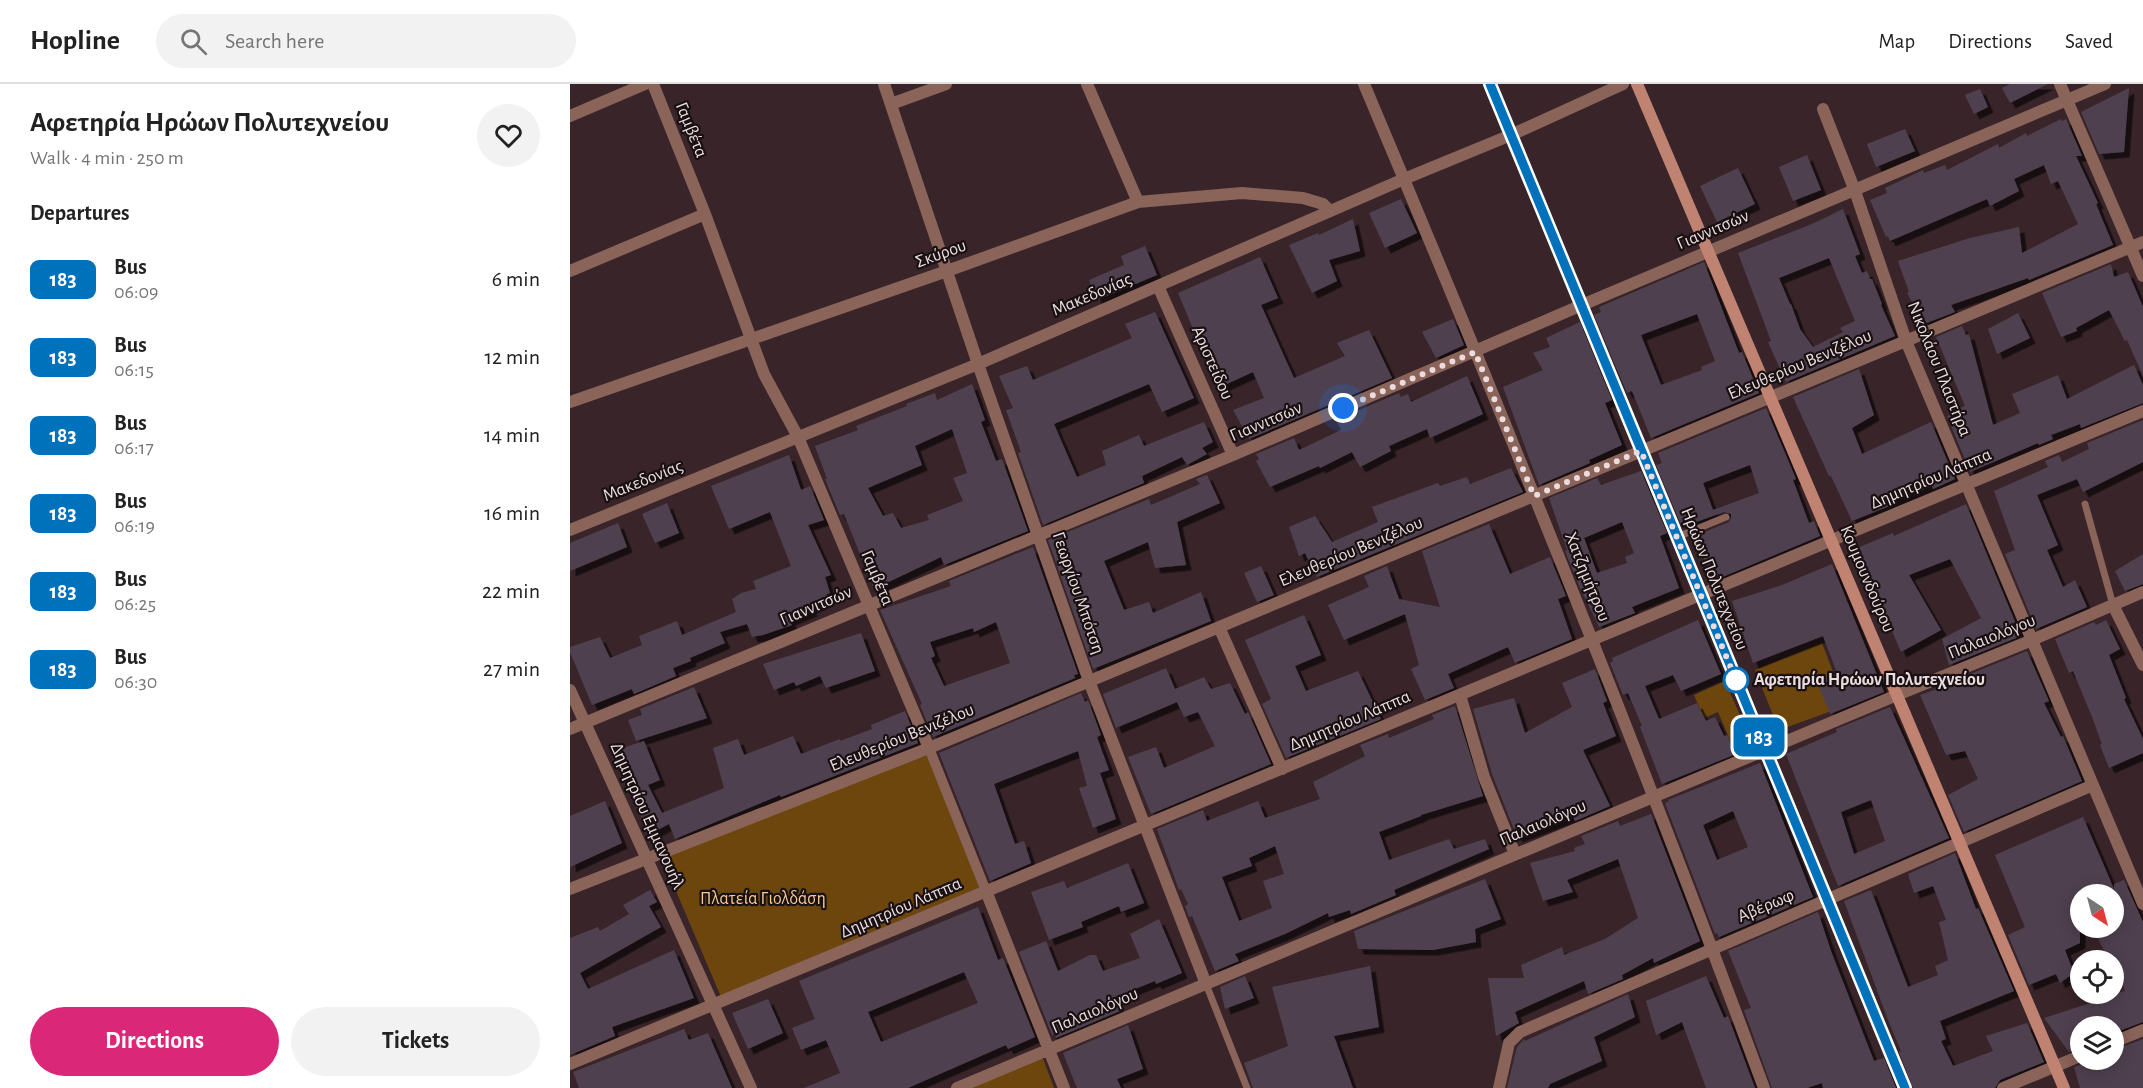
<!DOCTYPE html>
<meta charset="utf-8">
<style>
body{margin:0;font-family:"Alegreya Sans",sans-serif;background:#f2f2f2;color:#222;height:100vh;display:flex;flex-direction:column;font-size:22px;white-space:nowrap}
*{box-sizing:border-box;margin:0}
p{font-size:20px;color:#767676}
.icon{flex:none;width:33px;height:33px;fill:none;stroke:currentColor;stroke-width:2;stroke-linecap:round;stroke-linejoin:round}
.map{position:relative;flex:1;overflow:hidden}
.panel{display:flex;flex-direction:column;background:#fff;width:570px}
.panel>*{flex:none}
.badge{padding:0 12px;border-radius:9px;font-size:21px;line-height:39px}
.needle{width:39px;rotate:144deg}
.buttons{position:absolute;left:1500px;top:800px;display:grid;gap:12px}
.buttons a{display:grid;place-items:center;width:54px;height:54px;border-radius:50%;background:#fff;box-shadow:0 3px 15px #0003;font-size:30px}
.you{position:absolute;width:30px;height:30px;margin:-15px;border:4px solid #fff;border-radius:50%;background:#1a73e8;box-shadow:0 0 0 9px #1a73e833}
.map>.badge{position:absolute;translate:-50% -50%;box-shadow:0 0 0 3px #fff}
h2{padding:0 30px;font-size:22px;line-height:54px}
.round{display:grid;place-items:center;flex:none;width:63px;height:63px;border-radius:32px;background:#f2f2f2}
.head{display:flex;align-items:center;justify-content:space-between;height:102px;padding:0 30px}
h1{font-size:28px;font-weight:700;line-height:45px}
.action{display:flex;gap:12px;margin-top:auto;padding:12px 30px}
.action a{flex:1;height:69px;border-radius:36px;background:#db2777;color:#fff;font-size:24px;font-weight:700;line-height:69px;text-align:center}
.action a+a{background:#f2f2f2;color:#222}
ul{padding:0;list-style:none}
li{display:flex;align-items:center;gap:18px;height:78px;padding:0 30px}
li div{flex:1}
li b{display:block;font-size:22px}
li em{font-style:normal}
li .badge{min-width:66px;font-weight:700;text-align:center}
header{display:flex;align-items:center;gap:36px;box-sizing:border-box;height:84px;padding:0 30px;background:#fff;border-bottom:2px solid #e0e0e0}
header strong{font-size:28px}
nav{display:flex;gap:33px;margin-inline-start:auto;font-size:21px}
.search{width:420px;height:54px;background:#f2f2f2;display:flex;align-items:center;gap:15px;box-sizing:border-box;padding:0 21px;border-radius:33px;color:#767676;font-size:22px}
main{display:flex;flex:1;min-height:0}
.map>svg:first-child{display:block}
</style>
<header>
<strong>Hopline</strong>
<div class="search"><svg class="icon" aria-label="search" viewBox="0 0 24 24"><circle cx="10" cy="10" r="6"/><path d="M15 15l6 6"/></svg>Search here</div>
<nav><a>Map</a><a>Directions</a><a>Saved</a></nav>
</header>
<main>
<section class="panel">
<div class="head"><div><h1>Αφετηρία Ηρώων Πολυτεχνείου</h1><p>Walk · 4 min · 250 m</p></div><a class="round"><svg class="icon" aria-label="heart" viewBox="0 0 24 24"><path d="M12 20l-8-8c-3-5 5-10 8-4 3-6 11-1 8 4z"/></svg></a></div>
<h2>Departures</h2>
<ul>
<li><span class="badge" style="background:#0072bc;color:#fff">183</span><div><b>Bus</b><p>06:09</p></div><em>6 min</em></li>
<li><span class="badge" style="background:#0072bc;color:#fff">183</span><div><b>Bus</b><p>06:15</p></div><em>12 min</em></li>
<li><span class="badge" style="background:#0072bc;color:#fff">183</span><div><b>Bus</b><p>06:17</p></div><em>14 min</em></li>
<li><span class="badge" style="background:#0072bc;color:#fff">183</span><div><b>Bus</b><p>06:19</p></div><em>16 min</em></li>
<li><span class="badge" style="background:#0072bc;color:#fff">183</span><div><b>Bus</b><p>06:25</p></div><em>22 min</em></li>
<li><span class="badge" style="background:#0072bc;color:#fff">183</span><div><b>Bus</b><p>06:30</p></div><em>27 min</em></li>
</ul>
<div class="action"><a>Directions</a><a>Tickets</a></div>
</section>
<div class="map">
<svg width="1573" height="1004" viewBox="0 0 1573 1004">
<defs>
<filter id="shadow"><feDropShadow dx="5.5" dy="5.5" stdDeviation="0" flood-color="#0009"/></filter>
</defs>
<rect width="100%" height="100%" fill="#382429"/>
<!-- green -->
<path fill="#6d460d" d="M1252,559L1264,590L1259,628L1209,646L1185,586Z
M1155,597L1183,661L1165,668L1148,628L1134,634L1124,611Z
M356,669L412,806L151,913L92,774Z
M472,972L484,1004H395Z"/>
<!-- building -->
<path fill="#50414f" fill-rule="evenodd" filter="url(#shadow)" d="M1440,0H1478L1440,19L1432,4Z
M1559,4L1554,68L1529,70L1511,28Z
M1410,5L1418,23L1404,30L1395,11Z
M1491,35L1492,37L1496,35L1512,72H1506L1528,119L1526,120L1543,161L1459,196L1458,194L1381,221L1385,228L1354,240L1337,209L1339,208L1328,177L1400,154L1449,143L1452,169L1508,140L1488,97L1481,100L1474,81L1444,95L1449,107L1420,122L1417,115L1320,157L1318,152L1316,153L1300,116L1317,109L1315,104L1353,86L1354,89L1375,81L1377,86L1428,60L1429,64L1456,49L1457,52Z
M1335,45L1345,67L1306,83L1297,60Z
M1237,71L1251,106L1223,117L1209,83Z
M1168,84L1185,120L1147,138L1130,102Z
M831,115L847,149L815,164L799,129Z
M1273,125L1290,170L1285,172L1292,189L1297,187L1300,195H1302L1312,220L1311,221L1325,252L1216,298L1198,258L1201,257L1168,169L1242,140ZM1259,174L1285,237L1270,244L1273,248L1243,263L1230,245L1221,220H1220L1209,194Z
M783,135L790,167L759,176L767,197L742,209L719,161L748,149L749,151Z
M575,162L587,191L527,216L519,196L554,181L551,172Z
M690,173L708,214L691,221L724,294L775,272L767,259L799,246L822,294L679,355L663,326L694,314L683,288L648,304L608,209Z
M1134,178L1169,269L1172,268L1189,309L1081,354L1062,307L1057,309L1024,231L1031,228L1029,223ZM1127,230L1145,277L1131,283L1132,286L1091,301L1071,251Z
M1541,180L1544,193L1558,188L1573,223V292L1557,256L1555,257L1539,226L1506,244L1507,247L1491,253L1472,209Z
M585,228L624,314L592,328L579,300L484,340L507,393L536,381L532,367L569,351L574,362L634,338L643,358L632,364L637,370L617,381L612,373L572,392L574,399L473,441L448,369L451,368L436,326L443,324L429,292L457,282L463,296L562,254L555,240Z
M1448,229L1460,254L1427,270L1418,245Z
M883,235L894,261L866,274L852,248Z
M1010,238L1042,316L1035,319L1052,361L1019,376L1020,379L969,401L933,303L973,286L963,269L980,263L976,254Z
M1392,242L1396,251L1399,250L1423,341L1450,329L1442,310L1488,291L1497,315L1564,281L1573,301V319L1511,344L1510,340L1481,351L1483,355L1469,361L1468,359L1400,388L1377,332L1388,328L1387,325L1395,322L1366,253Z
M1289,285L1304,331L1282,344L1292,370L1361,338L1385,395L1363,405L1362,402L1320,418L1322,421L1282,437L1261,392H1259L1223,313Z
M897,292L913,330L860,354L857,345L819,362L821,367L790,383L782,368L750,384L749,382L700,403L686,377L689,375L686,370L724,354L729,366L771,346L766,336L829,309L831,313L838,310L841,318Z
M402,300L415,336L411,338L426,377L432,375L458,447L374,481L371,473L304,505L274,430L270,431L255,395H257L245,362L288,346L286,342L337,322L336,320L365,309L367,316ZM382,345L397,389L383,394L393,417L357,431L359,436L331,444L323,429L313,432L298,404L352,381L345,362Z
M1196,324L1226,395L1223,396L1239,439L1244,437L1250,452L1143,497L1125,452L1159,438L1161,434V430L1154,428L1112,443L1086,381L1092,379L1088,369ZM1180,381L1189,409L1143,426L1133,399Z
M1573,336V378L1513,408L1507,395L1467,411L1488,461L1477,466L1493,503L1505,496L1517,523L1466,545L1435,470L1445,466L1424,407L1478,383L1475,377L1489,371L1492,378L1519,365L1517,359Z
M219,371L231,406L240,402L254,436L238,441L261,491L255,493L260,509L257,510L259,516L241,524L242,527L220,536L222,541L193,551L182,553L177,540L150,548L155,559L120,574L121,577L103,584L106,592L64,610L62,605L22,621L0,568V563L30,553L40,574L72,561L69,552L107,537L112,551L166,528L162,515L171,509L186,505L183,497L221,482L200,428L159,445L141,402Z
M941,384L953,408L747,493L735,469L729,472L719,443L745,432L762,458L808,438L802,423L868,399L870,402L897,393L900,400Z
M1071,387L1097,449L1090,452L1109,504L1062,523L1065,529L1029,543L1011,506L995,467L997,466L979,414L1027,394L1031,401ZM1052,438L1064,469L1055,473L1057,479L1027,489L1014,454Z
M637,391L650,419L607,438L616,481L585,484L578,458L534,477L554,526L579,518L583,529L631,508L641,537L523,585L478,456L579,415L581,421L630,400L626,395Z
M97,419L109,449L85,459L72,430Z
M1396,420L1451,552L1379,581L1372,555L1411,534L1380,475L1339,491L1371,546L1331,568L1319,540L1315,541L1285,465L1323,449L1324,452Z
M48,439L57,463L0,487V459Z
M919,440L940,490L980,473L996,512L988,515L1002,555L945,579L938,563L878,590L884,604L855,616L841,585L849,581L835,530L774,556L758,521L799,503L794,492L817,482L829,515L870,523L852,467Z
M463,463L508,590L504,591L505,594L363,653L350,621L352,620L310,526L381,502L379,497ZM426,538L440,579L374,602L361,574L365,572L360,558L403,544L404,548Z
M1573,470V500L1555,507L1545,487Z
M1262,480L1314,608L1260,630L1247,598L1267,589L1253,552L1183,579L1162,517L1212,501Z
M691,482L704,511L687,518L674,489Z
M734,531L751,571L725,582L736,607L788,587L811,635L716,674L692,620L701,615L675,556Z
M1128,536L1151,590L1111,607L1103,591L1075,602L1089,635L1127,619L1136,637L1145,633L1154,652L1157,651L1166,670L1092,700L1070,643L1072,642L1058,609L1053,611L1040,579L1043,577L1042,574Z
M1536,536L1550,565L1539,571L1556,614L1554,615L1573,655V669L1539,684L1530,661L1532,660L1522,633L1503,587L1499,589L1485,555L1524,538L1526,541Z
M291,549L305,587L256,604L250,592L226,602L224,598L204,606L193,580Z
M1457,567L1479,617L1474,619L1491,653L1493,652L1512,697L1394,748L1378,711L1408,695L1395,667L1376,671L1350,611L1384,599L1383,597Z
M596,584L605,605L634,593L641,605L660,599L675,630L678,628L701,680L581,730L558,673L586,663L594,684L645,662L628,628L614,633L607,618L546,644L533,610Z
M1025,585L1037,617L1033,619L1046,652L1013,666L1040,722L1005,737L1003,732L947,753L922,690L903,625L944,614L955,649L1002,623L992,599Z
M124,603L137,634L66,657L58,636L72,631L70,625Z
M511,609L515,618L518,616L531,651L527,653L539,686L530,689L546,735L523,744L509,704L517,702L508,667L424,700L445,760L454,757L461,779L420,797L369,669Z
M885,622L913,712L851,731V732L809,748L819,776L879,755L884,765L915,755L919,765L824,806L826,811L781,830L780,826L759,833L758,829L715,850L665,870L669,877L645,887L622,832L619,833L615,822L618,820L611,805L609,806L587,745L633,726L637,737L688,717L695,734L750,715L743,698L795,672L790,661L818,650L819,654L864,635L862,631ZM705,762L714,790L693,797L702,824L669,837L652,793L682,782L679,774Z
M1320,623L1379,754L1268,802L1216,670L1267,648L1266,645ZM1301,716L1315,757L1284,770L1271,728Z
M335,627L348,659L211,713L210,711L105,755L99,740L80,750L65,721L70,719L46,666L74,657L90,696L78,701L92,729L154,704L143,664L168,655L174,671L223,652L231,670L270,655V657L302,645L301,641Z
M1190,679L1243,813L1149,853L1147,849L1145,850L1095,719L1099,717L1098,716ZM1163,727L1178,763L1147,776L1133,741Z
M35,717L52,759L0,783V732Z
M1081,730L1130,857L1084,879L1083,874L1052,891L1053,895L1018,910L1014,897L945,928L949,939L926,952L918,894H954L951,881L992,863L994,871L1035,855L1068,834L1048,775L997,796L1003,808L973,817L960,779L1005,767L1004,764L1015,760L1011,752L1048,737L1050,742Z
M1513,733L1544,805V800L1554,796L1573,838V938L1544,949V942H1510V964L1499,968L1474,934L1527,917L1526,915L1555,907L1544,876L1542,874L1539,876L1522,843H1544V810H1510V859L1495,866L1504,889L1490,899L1486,890L1459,901L1438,851L1455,843L1425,771Z
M1385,769L1406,825L1408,824L1444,907L1370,937L1376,955L1371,957L1383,982L1423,967L1416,952L1457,939L1474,978L1430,996L1425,1004H1343L1329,968L1331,967L1318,936L1274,817L1301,806L1338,903L1368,891L1365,882L1378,876L1369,838L1376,836L1363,802L1344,809L1338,790Z
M558,779L574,819L551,828L549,822L511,838L513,843L479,856L461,808L494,797L497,804Z
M915,795L931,835L905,845L906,858L863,866L788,865L784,847Z
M80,806L87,818L79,822L91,843L10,889L18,905L104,866L124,914L42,943L45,952L0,971V854L28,843L30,847L59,830L53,821Z
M408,823L428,876L433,874L465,953L438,965L436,961L338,1004H234L270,989L256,956L231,966L222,944L245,935L229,897ZM394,888L408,919L311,958L298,928Z
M1248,828L1261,867L1304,977L1314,974L1326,1004H1253L1252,999L1237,1004H1202L1174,926L1181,924L1158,867Z
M589,835L612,889L586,900L585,897L545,913L550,927L486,954L485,950L482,951L449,868L476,857L488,887L520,871H526L533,887L570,874L560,850Z
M800,882L809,943L764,952L783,1004H683L674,979L718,962L702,903Z
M675,892L684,914L655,925L650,903Z
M1136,892L1154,934L1158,932L1185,1004H1136L1112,938L1086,951L1076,917Z
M1058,910L1065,933L1024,953L1032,977L980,1000L978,1004H937L947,963L954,955L955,957Z
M198,915L213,949L178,965L162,929Z
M558,941L573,985L547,995L551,1004H507L493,969Z
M114,945L119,956L138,949L162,1004H9L3,988Z
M1573,955V1004H1510L1504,983L1514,979L1517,975H1544V966Z"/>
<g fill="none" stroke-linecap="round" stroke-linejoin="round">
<!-- service -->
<path stroke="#8a6359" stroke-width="7" d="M1515,420L1543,521
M1107,453L1156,433
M636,900L677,1004"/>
<!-- pedestrian -->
<path stroke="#8a6359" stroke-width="10" d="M359,664L416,807"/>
<!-- minor -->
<path stroke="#8a6359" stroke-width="12" d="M83,0L135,130L194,290L228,353L359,664
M314,0L408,280L519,597L636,900
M517,0L568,118
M794,0C934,332 1069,666 1194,1004
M1490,0L1573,192
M321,20L376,0
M1253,25L1285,107L1336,257L1573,820
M0,187L135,130
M588,202L663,371
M0,318L377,187L568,118L672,109L733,114L753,120L760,127
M0,446L408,280L834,95L941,51L1053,0
M1543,521L1573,581
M649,543L712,685
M890,611L914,693L945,770
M0,645L663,371L1012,221L1535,0
M0,805L359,664L1573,158
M416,807L494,1004
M1544,958L1573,946
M387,1004L1327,611L1462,556L1573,508
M929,1004L939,959L950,948L1523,701
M1433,1004L1510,972"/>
<!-- tertiary -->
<path stroke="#8a6359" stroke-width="12" d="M0,32L75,0
M0,606L181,1004
M0,980L1573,327"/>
<!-- secondary -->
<path stroke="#c08372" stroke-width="12" d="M920,0L1335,1004
M1067,0L1494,1004"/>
</g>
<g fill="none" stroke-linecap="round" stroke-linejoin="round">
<defs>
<path id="line" d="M920,0L1335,1004"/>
</defs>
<!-- line casing -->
<use href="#line" stroke="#fff" stroke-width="14"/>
<!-- line -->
<use href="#line" stroke="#0072bc" stroke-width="9"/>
<!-- walk -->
<path stroke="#eadcdf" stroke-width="6" stroke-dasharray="0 10.8" d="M773,324L905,268L964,412L1071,367L1166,596"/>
</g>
<!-- markers -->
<circle fill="#fff" stroke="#0072bc" stroke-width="3" cx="1166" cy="596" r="12"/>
<g text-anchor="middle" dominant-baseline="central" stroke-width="4.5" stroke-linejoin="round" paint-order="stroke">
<!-- street labels -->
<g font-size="18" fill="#eadcdf" stroke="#191012">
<text transform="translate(121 46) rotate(68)">Γαμβέτα</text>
<text transform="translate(1143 146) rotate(-23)">Γιαννιτσών</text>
<text transform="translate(371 170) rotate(-20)">Σκύρου</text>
<text transform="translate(522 211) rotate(-23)">Μακεδονίας</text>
<text transform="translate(642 279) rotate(66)">Αριστείδου</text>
<text transform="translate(1230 281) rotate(-23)">Ελευθερίου Βενιζέλου</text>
<text transform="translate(1369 285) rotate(68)">Νικολάου Πλαστήρα</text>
<text transform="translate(696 338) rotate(-23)">Γιαννιτσών</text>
<text transform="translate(1361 395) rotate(-23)">Δημητρίου Λάππα</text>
<text transform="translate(73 397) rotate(-22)">Μακεδονίας</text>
<text transform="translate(781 468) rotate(-23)">Ελευθερίου Βενιζέλου</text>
<text transform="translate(1017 493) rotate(68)">Χατζημήτρου</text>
<text transform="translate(307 494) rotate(67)">Γαμβέτα</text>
<text transform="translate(1144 495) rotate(68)">Ηρώων Πολυτεχνείου</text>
<text transform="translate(1297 495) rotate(67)">Κουμουνδούρου</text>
<text transform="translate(508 509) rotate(71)">Γεωργίου Μπότση</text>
<text transform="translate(246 522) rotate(-23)">Γιαννιτσών</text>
<text transform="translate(1422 553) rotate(-22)">Παλαιολόγου</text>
<text transform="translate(780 637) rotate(-23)">Δημητρίου Λάππα</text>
<text transform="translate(332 654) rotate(-22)">Ελευθερίου Βενιζέλου</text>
<text transform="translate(77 732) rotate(66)">Δημητρίου Εμμανουήλ</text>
<text transform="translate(973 739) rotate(-23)">Παλαιολόγου</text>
<text transform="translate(1196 822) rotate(-23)">Αβέρωφ</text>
<text transform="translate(331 824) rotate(-23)">Δημητρίου Λάππα</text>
<text transform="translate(525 927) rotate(-23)">Παλαιολόγου</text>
</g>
<!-- stop labels -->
<g font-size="18" font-weight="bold" fill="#eadcdf" stroke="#191012" text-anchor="start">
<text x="1184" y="596">Αφετηρία Ηρώων Πολυτεχνείου</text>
</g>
<!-- park labels -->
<g font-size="18" fill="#f8c891" stroke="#191012">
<text x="193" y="815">Πλατεία Γιολδάση</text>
</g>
</g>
</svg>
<div class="buttons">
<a><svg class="needle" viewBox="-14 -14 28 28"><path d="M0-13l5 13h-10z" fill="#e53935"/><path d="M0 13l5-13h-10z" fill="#767676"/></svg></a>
<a><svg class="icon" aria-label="locate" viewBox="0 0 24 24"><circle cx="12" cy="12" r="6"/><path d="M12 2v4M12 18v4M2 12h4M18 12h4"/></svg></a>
<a><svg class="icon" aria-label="layers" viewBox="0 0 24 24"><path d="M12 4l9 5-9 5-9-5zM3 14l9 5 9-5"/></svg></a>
</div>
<div class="you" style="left:773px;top:324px"></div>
<b class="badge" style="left:1189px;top:653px;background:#0072bc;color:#fff">183</b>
</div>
</main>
